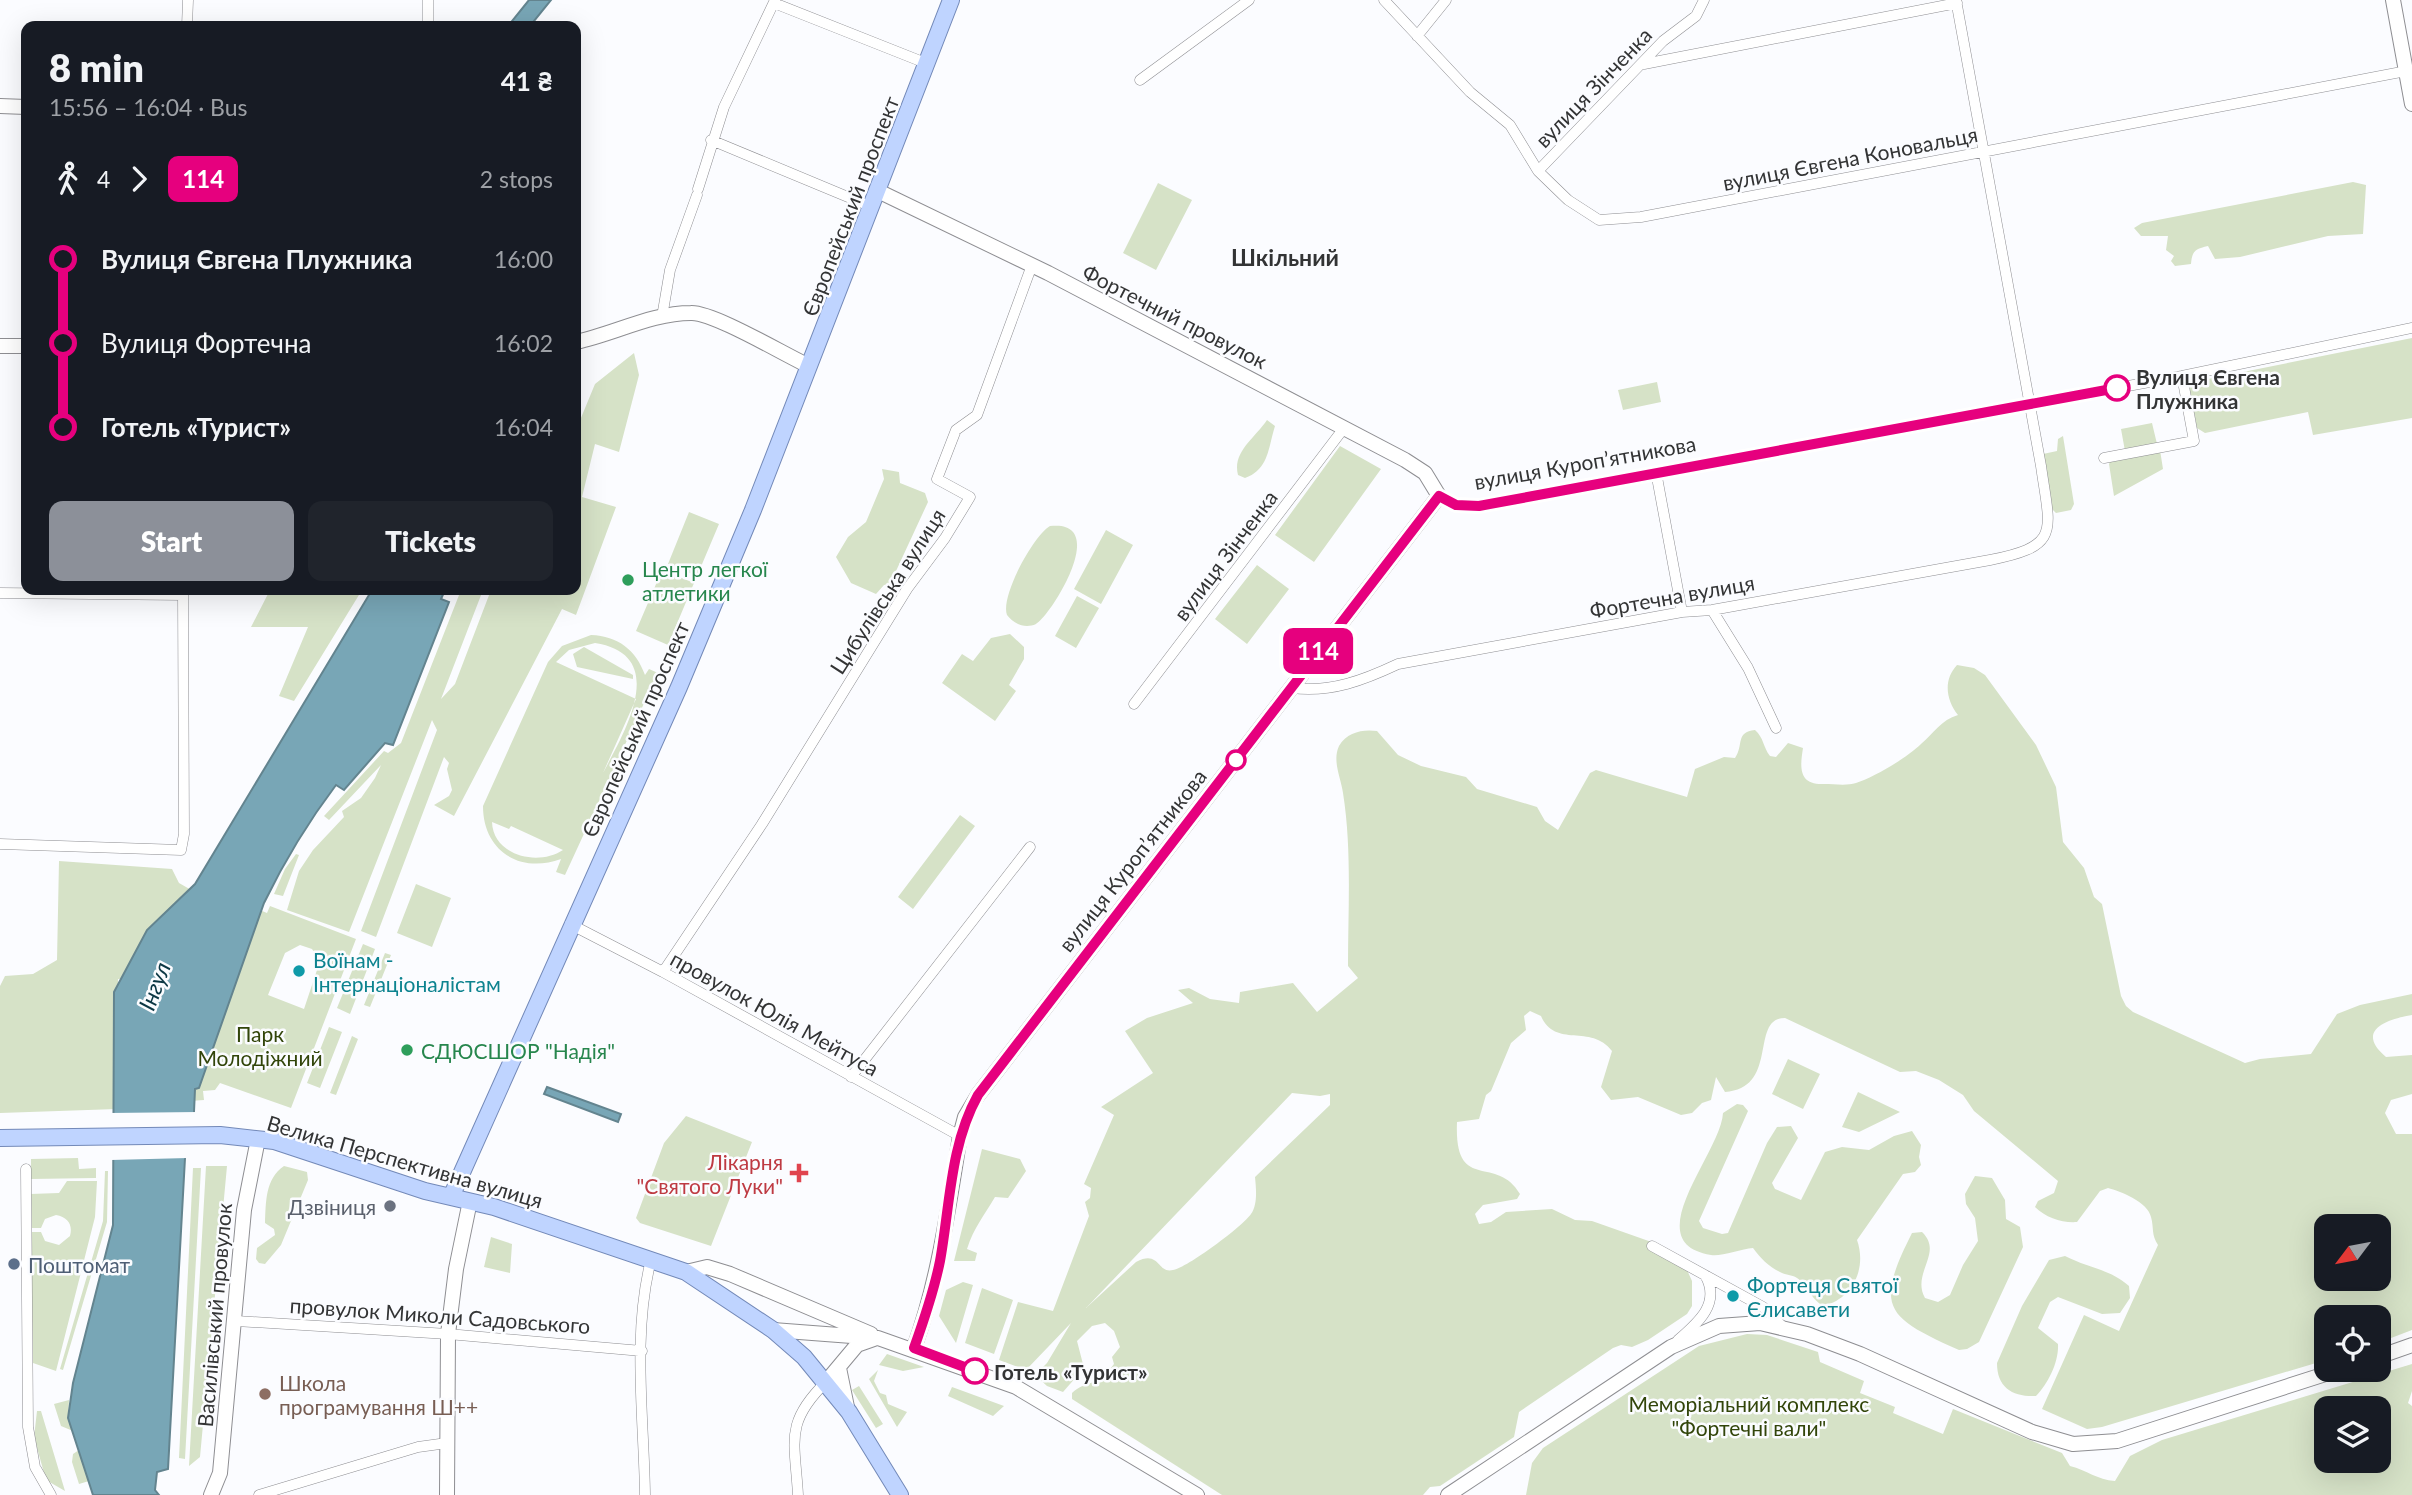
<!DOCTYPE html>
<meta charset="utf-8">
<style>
body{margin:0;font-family:Lato,sans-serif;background:#20242c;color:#f1f3f6;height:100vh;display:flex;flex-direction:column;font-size:26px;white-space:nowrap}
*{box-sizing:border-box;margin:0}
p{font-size:23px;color:#9ea1a6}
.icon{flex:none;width:38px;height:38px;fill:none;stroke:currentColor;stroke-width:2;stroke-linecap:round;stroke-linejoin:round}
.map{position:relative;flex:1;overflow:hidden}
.panel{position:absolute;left:21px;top:21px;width:560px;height:574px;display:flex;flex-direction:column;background:#171b24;border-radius:14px;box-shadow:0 7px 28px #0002}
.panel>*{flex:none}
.badge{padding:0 14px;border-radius:10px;font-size:24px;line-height:46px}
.needle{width:46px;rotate:238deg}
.tools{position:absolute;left:2314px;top:1214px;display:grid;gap:14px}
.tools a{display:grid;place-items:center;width:77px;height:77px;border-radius:14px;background:#171b24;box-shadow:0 7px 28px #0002;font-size:35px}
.map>.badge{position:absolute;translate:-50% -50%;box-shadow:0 0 0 4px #fff}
.legs{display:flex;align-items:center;gap:10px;height:77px;padding:0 28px;font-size:23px}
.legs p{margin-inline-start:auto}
.headline{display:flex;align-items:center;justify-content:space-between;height:119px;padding:0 28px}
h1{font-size:38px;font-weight:800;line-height:52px}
.primary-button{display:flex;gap:14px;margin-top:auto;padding:14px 28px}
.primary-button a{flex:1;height:80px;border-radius:14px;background:#8c9099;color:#fff;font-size:28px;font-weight:800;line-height:80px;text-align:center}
.primary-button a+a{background:#20242c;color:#f1f3f6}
ul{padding:0 28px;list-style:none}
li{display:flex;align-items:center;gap:24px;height:84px;font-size:26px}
li i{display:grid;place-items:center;width:10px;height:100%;margin:0 9px;background:currentColor}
li i::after{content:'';width:18px;height:18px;margin:-9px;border:5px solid;border-radius:50%;background:#171b24}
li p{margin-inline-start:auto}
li:first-child i{background:linear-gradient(#0000 50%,currentColor 0)}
li:last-child i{background:linear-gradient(currentColor 50%,#0000 0)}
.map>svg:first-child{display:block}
</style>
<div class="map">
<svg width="2412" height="1495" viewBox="0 0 2412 1495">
<rect width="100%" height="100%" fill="#fbfcff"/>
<!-- green -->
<path fill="#d6e2c7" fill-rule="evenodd" d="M2353,182L2366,185L2363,234L2328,236L2240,257L2215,259L2208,246C2195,249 2192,251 2191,264L2175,266L2171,261L2174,256L2166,250L2168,236H2141L2134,228L2142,223Z
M1158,183L1192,200L1156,270L1123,253Z
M2412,338V418L2313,435L2308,412L2205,433L2197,428L2188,383Z
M634,353L639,375L619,452L595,444L582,497L616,507L576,615L562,609L454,816L434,805L449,796L452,790L447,769L449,763L444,757L376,937L361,931L437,730L432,720L349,932L287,910L299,871L313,850L344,817L342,811L361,798L375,778L381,765L329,820L324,816L384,751L388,753L401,743L461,590H483L441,699L455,684L491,590H576V430L595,384Z
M1657,382L1661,402L1623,410L1618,390Z
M1267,420L1275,426C1268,448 1269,469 1245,478L1238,475C1232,452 1255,438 1267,420Z
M2152,423L2157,444L2125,451L2121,429Z
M2063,436L2074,504L2071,510L2056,513L2050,507L2043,454L2057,451L2058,439Z
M1340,446L1381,469L1314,562L1275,535Z
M2160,450L2163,469L2114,496L2109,464L2111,460Z
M882,469L899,472L900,483L925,493L928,502L890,584L884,585L876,594L851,583L836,557L848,537L866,522L884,479Z
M689,512L719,524L697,576L668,564Z
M1050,526C1112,519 1050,617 1036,624C1025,629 1014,624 1007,615C1000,597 1033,536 1050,526Z
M1106,530L1133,545L1101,604L1074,589Z
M1257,565L1289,589L1247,644L1215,619Z
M662,570L694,583L668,645L636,631Z
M270,590H362L294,701L279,696L308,627H251Z
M1077,596L1099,608L1076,648L1055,636Z
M1010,634L1024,647V659L1009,685L1016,691L995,721L942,683L962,654L973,661L991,638Z
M591,635C618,636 636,650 645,675L649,669L658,673L565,875L556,872L561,859C520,874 483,851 483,806L548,662L562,646ZM595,643C671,655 624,733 603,773L636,699L556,662L569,650ZM492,822L509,829L511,826L563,850C537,867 493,855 492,822Z
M584,647L633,675V679L577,667L573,654Z
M1957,665L1974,668L1985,675L2036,745L2056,787L2063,842L2084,868L2094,897L2102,904L2121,996L2126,1006L2133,1012L2245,1063L2260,1059L2311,1054L2337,1014L2360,1005L2412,994V1015C2388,1019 2354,1030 2386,1057L2412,1055V1094L2391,1100L2385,1113L2396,1134H2412V1330L2378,1343V1318H2326V1360L2102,1427L2087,1429L2042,1409L2084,1315L2119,1331L2158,1245C2151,1235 2154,1227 2151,1217C2148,1202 2120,1191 2108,1188L2100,1191L2077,1222C2062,1223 2046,1218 2035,1207L2038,1201L2054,1193L2058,1181L1974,1111L1963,1095L1939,1080L1916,1071L1900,1072L1785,1018C1749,1018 1780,1088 1725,1092L1716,1077L1711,1100L1702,1103L1692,1113L1681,1115L1638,1097L1611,1100L1601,1087L1612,1051C1591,1023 1555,1049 1541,1016L1530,1011L1524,1016L1526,1030L1511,1043L1491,1091L1486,1095L1479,1119L1457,1122C1454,1195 1496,1153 1520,1194L1517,1199L1483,1205L1475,1214L1479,1224L1491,1222L1506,1212L1552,1209L1575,1220L1592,1221L1660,1245L1687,1270L1692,1281V1306L1687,1314L1648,1340L1632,1347L1621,1345L1613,1348L1519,1412L1514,1437L1440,1486L1430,1487L1423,1495H1222L1072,1399V1393C1086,1380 1096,1388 1114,1364L1112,1357L1120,1347L1114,1331L1105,1323L1092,1326L1077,1341L1084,1368L1063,1392L1047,1386L1035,1375L1047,1363L1071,1323L1026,1370L999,1360L1018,1302L1053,1311L1089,1216L1085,1202L1090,1198L1091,1188L1084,1184L1114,1115L1101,1107L1153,1073L1125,1031L1147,1018L1193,1003L1178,990L1189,988L1210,999L1239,1003L1240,992L1293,983L1317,1012L1358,978L1348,966C1348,909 1352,849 1343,793C1341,778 1332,761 1339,746C1347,732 1363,729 1377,731L1398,755L1421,766L1466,777L1477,789L1537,807L1545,821L1558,830L1590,773L1596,770L1687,797L1695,769L1724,757L1735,758C1744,745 1735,732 1755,730C1764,738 1763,747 1770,756L1776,757L1788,743L1803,748C1800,767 1798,785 1824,784C1834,784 1847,786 1856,783C1873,778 1908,757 1921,744C1934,733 1941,720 1958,715C1946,700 1943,680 1957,665ZM1292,1093L1320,1096L1330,1094V1105L1255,1177C1256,1188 1258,1204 1251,1214C1243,1226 1187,1268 1173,1270C1157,1274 1160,1249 1136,1262L1086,1308ZM2326,1227H2378V1279H2326Z
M960,815L975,826L913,909L898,897Z
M296,854L299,855L283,896L274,894L285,869Z
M59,861L172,869L179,883L193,891C163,918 136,938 126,979H118L117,1109L0,1113V986L5,976L33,974L57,960Z
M416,884L451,898L432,947L397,933Z
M270,906L356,939L291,1108L220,1083L215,1090L203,1091L204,1100L190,1101L255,908L267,913ZM300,945L312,949L320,961L304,1009L268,995L285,953Z
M363,944L375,949L350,1014L337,1008Z
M385,953L391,955L370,1007L364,1005Z
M329,1027L342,1032L320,1088L307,1083Z
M352,1036L358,1039L336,1095L330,1093Z
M1788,1059L1820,1074L1803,1109L1772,1094Z
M1858,1092L1900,1112L1859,1132L1842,1127Z
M1737,1104L1743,1105L1748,1111L1699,1221L1703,1228L1722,1234L1728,1233L1767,1143L1777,1127L1791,1126L1798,1138L1772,1183L1775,1189L1801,1200L1825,1152L1842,1147L1869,1150L1894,1136L1912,1131L1921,1145L1919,1157L1921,1165L1915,1172L1903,1174L1857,1240C1867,1268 1853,1299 1823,1306C1809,1297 1809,1286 1797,1278C1793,1275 1787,1275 1782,1273C1769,1267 1761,1259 1753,1248C1741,1249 1720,1257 1711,1255C1635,1243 1721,1153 1723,1113Z
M686,1116L752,1142L711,1246L640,1223L636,1218L664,1143Z
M982,1149L1020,1159L1026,1171L1008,1198L995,1197C984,1216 974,1227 967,1249L977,1253L975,1261H954Z
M78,1158L79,1169L96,1168V1178L31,1179V1159Z
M206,1166H227L200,1457L189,1466Z
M284,1166L307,1172L308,1180L281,1245L265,1264L259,1263L256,1259L257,1248L275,1235L274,1229L265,1223C266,1202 265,1179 284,1166Z
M193,1168H201L185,1459L179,1458Z
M105,1171H108L107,1222L63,1370L60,1369L103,1221Z
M1975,1176L1992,1178L2005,1200L2006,1219L2020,1227L2023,1247L1979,1342L1967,1349L1959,1350C1886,1317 1874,1308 1912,1233L1922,1232C1944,1253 1911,1273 1925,1298L1938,1302L1950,1295L1963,1265L1978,1241L1975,1218L1966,1204L1965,1194Z
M67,1181H97L95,1217L56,1371L33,1363L30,1232H41L45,1241L59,1245L70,1236C73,1225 68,1217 56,1215L45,1219L41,1228H30V1194L59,1193Z
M491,1237L512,1244L510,1273L484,1267Z
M2065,1256C2088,1268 2110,1269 2129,1286L2130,1298L2120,1313L2102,1314L2058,1297L2050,1302L2038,1328L2058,1344C2059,1362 2048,1384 2036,1396C2013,1397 1997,1388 1997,1363L2022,1306L2049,1260Z
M963,1282L973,1285L956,1343L939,1316L946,1290Z
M982,1288L1013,1300L994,1354L965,1343Z
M1747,1334L1767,1335L1818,1352L1820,1362L1864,1381L1860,1393L1895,1407L1893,1413L1943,1434L1953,1409L2062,1453L2070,1466C2087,1470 2097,1480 2115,1481L2130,1456L2162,1440L2412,1364V1391L2408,1403L2412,1406V1495H1526L1532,1463L1543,1448L1699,1346ZM2326,1409H2378V1461H2326Z
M887,1354L924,1367L903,1371L879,1365Z
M878,1370L874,1381L880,1393L886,1395L888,1404L907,1412L897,1427L869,1379Z
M859,1386L883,1424L876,1428L852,1390Z
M952,1387L1004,1406L993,1416L948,1396Z
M69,1400L68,1418L73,1431L61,1426L54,1404Z
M37,1411H41L65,1491L46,1480L34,1437Z
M79,1450L89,1481L79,1484L72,1462L73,1454Z"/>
<!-- water -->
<path fill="#78a6b6" stroke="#63848f" stroke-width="2" d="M529,0H551L530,26H508Z
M372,590H445L441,599L449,602L393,745L385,743L344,790L336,785C308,822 284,862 264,903L199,1088L195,1089L194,1112L185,1158L168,1469L157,1472L155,1490L159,1495H93L68,1418L73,1383L113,1225L114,992L147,930L195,884Z
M547,1087L621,1114L618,1122L544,1094Z"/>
<!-- pier -->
<path fill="#fbfcff" d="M198,1112L188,1158L111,1160L109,1113Z"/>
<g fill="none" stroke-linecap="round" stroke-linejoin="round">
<defs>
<path id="street" d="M428,0V26
M1384,0L1470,92L1510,125L1538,171L1568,200L1599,220L1641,217L2412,70
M774,3L928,64
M187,26L188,0
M1417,36L1446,0
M1644,64L1957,3
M1140,80L1249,0
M711,140L872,207
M1538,171L1663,41L1696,16L1704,0
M698,189L724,107L775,0
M662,317L670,270L697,195
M2104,458L2194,441L2182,376
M1656,472L1682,612
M1439,496L1456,505L1479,506L2182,376L2412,328
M0,593L183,595
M1712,610L1748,668L1776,728
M1292,688C1331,693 1364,680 1398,664L1682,612L1712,610L1990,560C2062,546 2050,531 2041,466L1956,0
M1134,704L1344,428
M0,844L181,850L184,834L183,590
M570,924L663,972L960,1136
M663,972L762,824L907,589L945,538L970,497L937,479L956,430L977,415L1032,265
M851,1077L1030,847
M26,1169L28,1427L35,1467L51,1495
M1652,1246L1763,1307L1782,1326
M236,1321L448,1334L642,1351
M1678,1340C1699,1322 1721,1303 1705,1275
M259,1495L418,1447L447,1443
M645,1495C644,1419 632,1334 651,1260
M798,1495C795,1441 784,1423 826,1382"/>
<path id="secondary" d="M2393,0L2412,104
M0,106L26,107
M878,191L1048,273L1405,460L1425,473L1439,496L978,1095L965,1117L960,1136C948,1209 939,1279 914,1348
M576,342C614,334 652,313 691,313C713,312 785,355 809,366
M0,346H26
M686,1272L707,1267L730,1274L871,1334
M773,1330L878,1338L1016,1387L1197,1495
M2378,1357L2412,1345
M839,1368L847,1407
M826,1382L857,1345L874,1339
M211,1495L220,1473L244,1210L258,1139
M447,1495L448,1334L456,1269L470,1201
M1448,1495L1671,1347L1719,1326L1760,1323L1807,1334L1860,1354L2032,1432L2073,1444L2117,1441L2338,1370"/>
<path id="primary" d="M0,1138L220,1135L274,1141L425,1191L494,1207L686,1272L773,1330L804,1357L849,1412L900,1495
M451,1197L679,687L753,510L951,0"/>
</defs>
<!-- street casing -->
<use href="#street" stroke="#8e8e92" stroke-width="11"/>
<!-- secondary casing -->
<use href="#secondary" stroke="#8e8e92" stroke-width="16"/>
<!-- primary casing -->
<use href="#primary" stroke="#7389b8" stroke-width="18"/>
<!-- street -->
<use href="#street" stroke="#fff" stroke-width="10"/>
<!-- secondary -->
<use href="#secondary" stroke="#fff" stroke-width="14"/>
<!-- primary -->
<use href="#primary" stroke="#bfd4ff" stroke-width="16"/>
</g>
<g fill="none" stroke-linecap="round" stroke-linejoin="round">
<defs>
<path id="line-1" d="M975,1371L914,1348C924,1320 934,1291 940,1261C950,1206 950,1145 978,1095L1439,496L1456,505L1479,506L2117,388"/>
</defs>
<!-- line-1 casing -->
<use href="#line-1" stroke="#fff" stroke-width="16"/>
<!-- line-1 -->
<use href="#line-1" stroke="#e6007e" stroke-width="10"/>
</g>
<!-- markers -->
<g fill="#fff" stroke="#e6007e" stroke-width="3.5">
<circle cx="2117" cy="388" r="12"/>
<circle cx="1236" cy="760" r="9"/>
<circle cx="975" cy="1371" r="12"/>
</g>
<g fill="#2e9e5b" stroke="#fbfcff" stroke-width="2.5">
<circle cx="628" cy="580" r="7"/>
<circle cx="407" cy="1050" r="7"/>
</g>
<g fill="#0f9aa8" stroke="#fbfcff" stroke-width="2.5">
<circle cx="299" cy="971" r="7"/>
<circle cx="1733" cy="1296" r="7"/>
</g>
<path fill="#e0444e" stroke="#fbfcff" stroke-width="2.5" d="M795.5 1162.5h7v7h7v7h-7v7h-7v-7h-7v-7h7z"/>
<circle fill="#6b7280" stroke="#fbfcff" stroke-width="2.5" cx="390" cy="1206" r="7"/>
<circle fill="#5c6f8a" stroke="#fbfcff" stroke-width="2.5" cx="14" cy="1264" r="7"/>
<circle fill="#8d6e63" stroke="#fbfcff" stroke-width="2.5" cx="265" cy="1394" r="7"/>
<g text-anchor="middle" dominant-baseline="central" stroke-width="5" stroke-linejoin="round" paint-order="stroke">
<!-- street labels -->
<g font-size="21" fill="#333435" stroke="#fbfcff">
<text transform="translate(1593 87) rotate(-46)">вулиця Зінченка</text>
<text transform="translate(1850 158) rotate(-11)">вулиця Євгена Коновальця</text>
<text transform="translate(850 206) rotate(-69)">Європейський проспект</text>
<text transform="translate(1175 316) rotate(27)">Фортечний провулок</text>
<text transform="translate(1585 462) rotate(-10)">вулиця Куропʼятникова</text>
<text transform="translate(1225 555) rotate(-53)">вулиця Зінченка</text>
<text transform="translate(887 591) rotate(-57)">Цибулівська вулиця</text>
<text transform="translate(1672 596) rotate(-10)">Фортечна вулиця</text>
<text transform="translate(635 729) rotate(-66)">Європейський проспект</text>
<text transform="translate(1132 860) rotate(-52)">вулиця Куропʼятникова</text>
<text transform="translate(775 1013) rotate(29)">провулок Юлія Мейтуса</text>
<text transform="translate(405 1161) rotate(16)">Велика Перспективна вулиця</text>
<text transform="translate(214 1315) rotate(-85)">Василівський провулок</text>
<text transform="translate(440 1315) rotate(4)">провулок Миколи Садовського</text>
</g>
<!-- stop labels -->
<g font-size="21" font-weight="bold" fill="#333435" stroke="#fbfcff" text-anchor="start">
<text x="2136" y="376">Вулиця Євгена<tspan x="2136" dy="24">Плужника</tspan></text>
<text x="994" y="1371">Готель «Турист»</text>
</g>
<!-- leisure labels -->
<g font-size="21" fill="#27864d" stroke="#fbfcff" text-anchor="start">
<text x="642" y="568">Центр легкої<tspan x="642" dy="24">атлетики</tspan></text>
<text x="421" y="1050">СДЮСШОР "Надія"</text>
</g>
<!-- culture labels -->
<g font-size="21" fill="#0d838f" stroke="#fbfcff" text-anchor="start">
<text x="313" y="959">Воїнам -<tspan x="313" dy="24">Інтернаціоналістам</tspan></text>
<text x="1747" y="1284">Фортеця Святої<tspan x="1747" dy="24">Єлисавети</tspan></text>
</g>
<!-- park labels -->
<g font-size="21" fill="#32450a" stroke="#fbfcff">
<text x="260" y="1033">Парк<tspan x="260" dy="24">Молодіжний</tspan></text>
<text x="1749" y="1403">Меморіальний комплекс<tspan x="1749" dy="24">"Фортечні вали"</tspan></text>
</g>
<!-- health labels -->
<g font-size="21" fill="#be3a42" stroke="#fbfcff" text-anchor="end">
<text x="783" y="1161">Лікарня<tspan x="783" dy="24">"Святого Луки"</tspan></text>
</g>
<!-- worship labels -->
<g font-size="21" fill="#5b616d" stroke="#fbfcff" text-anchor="end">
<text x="376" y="1206">Дзвіниця</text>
</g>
<!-- service labels -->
<g font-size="21" fill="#4e5e75" stroke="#fbfcff" text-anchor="start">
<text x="28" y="1264">Поштомат</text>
</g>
<!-- education labels -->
<g font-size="21" fill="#785e54" stroke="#fbfcff" text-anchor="start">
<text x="279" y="1382">Школа<tspan x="279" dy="24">програмування Ш++</tspan></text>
</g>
<!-- neighbourhood labels -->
<g font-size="23" font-weight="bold" fill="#333435" stroke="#fbfcff">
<text x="1285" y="257">Шкільний</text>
</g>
<!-- water labels -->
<g font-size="23" font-style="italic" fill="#0c3744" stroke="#fbfcff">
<text transform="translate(154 986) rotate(-69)">Інгул</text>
</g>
</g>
</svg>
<div class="tools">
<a><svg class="needle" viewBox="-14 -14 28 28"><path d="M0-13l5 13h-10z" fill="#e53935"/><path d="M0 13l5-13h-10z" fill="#9ea1a6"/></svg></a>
<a><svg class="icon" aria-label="locate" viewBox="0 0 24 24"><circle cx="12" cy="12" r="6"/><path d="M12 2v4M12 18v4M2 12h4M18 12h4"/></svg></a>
<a><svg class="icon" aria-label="layers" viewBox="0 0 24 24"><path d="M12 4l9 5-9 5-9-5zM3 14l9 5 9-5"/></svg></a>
</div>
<b class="badge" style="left:1318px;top:651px;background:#e6007e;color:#fff">114</b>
<section class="panel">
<div class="headline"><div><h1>8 min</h1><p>15:56 – 16:04 · Bus</p></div><b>41 ₴</b></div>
<div class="legs"><svg class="icon" aria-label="walk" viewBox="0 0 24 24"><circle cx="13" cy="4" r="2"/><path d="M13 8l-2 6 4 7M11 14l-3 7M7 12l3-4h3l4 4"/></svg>4<svg class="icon" aria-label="forward" viewBox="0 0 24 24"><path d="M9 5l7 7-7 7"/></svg><b class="badge" style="background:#e6007e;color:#fff">114</b><p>2 stops</p></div>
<ul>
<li><i style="color:#e6007e"></i><b>Вулиця Євгена Плужника</b><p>16:00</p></li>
<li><i style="color:#e6007e"></i><span>Вулиця Фортечна</span><p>16:02</p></li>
<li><i style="color:#e6007e"></i><b>Готель «Турист»</b><p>16:04</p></li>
</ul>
<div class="primary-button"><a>Start</a><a>Tickets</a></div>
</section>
</div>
